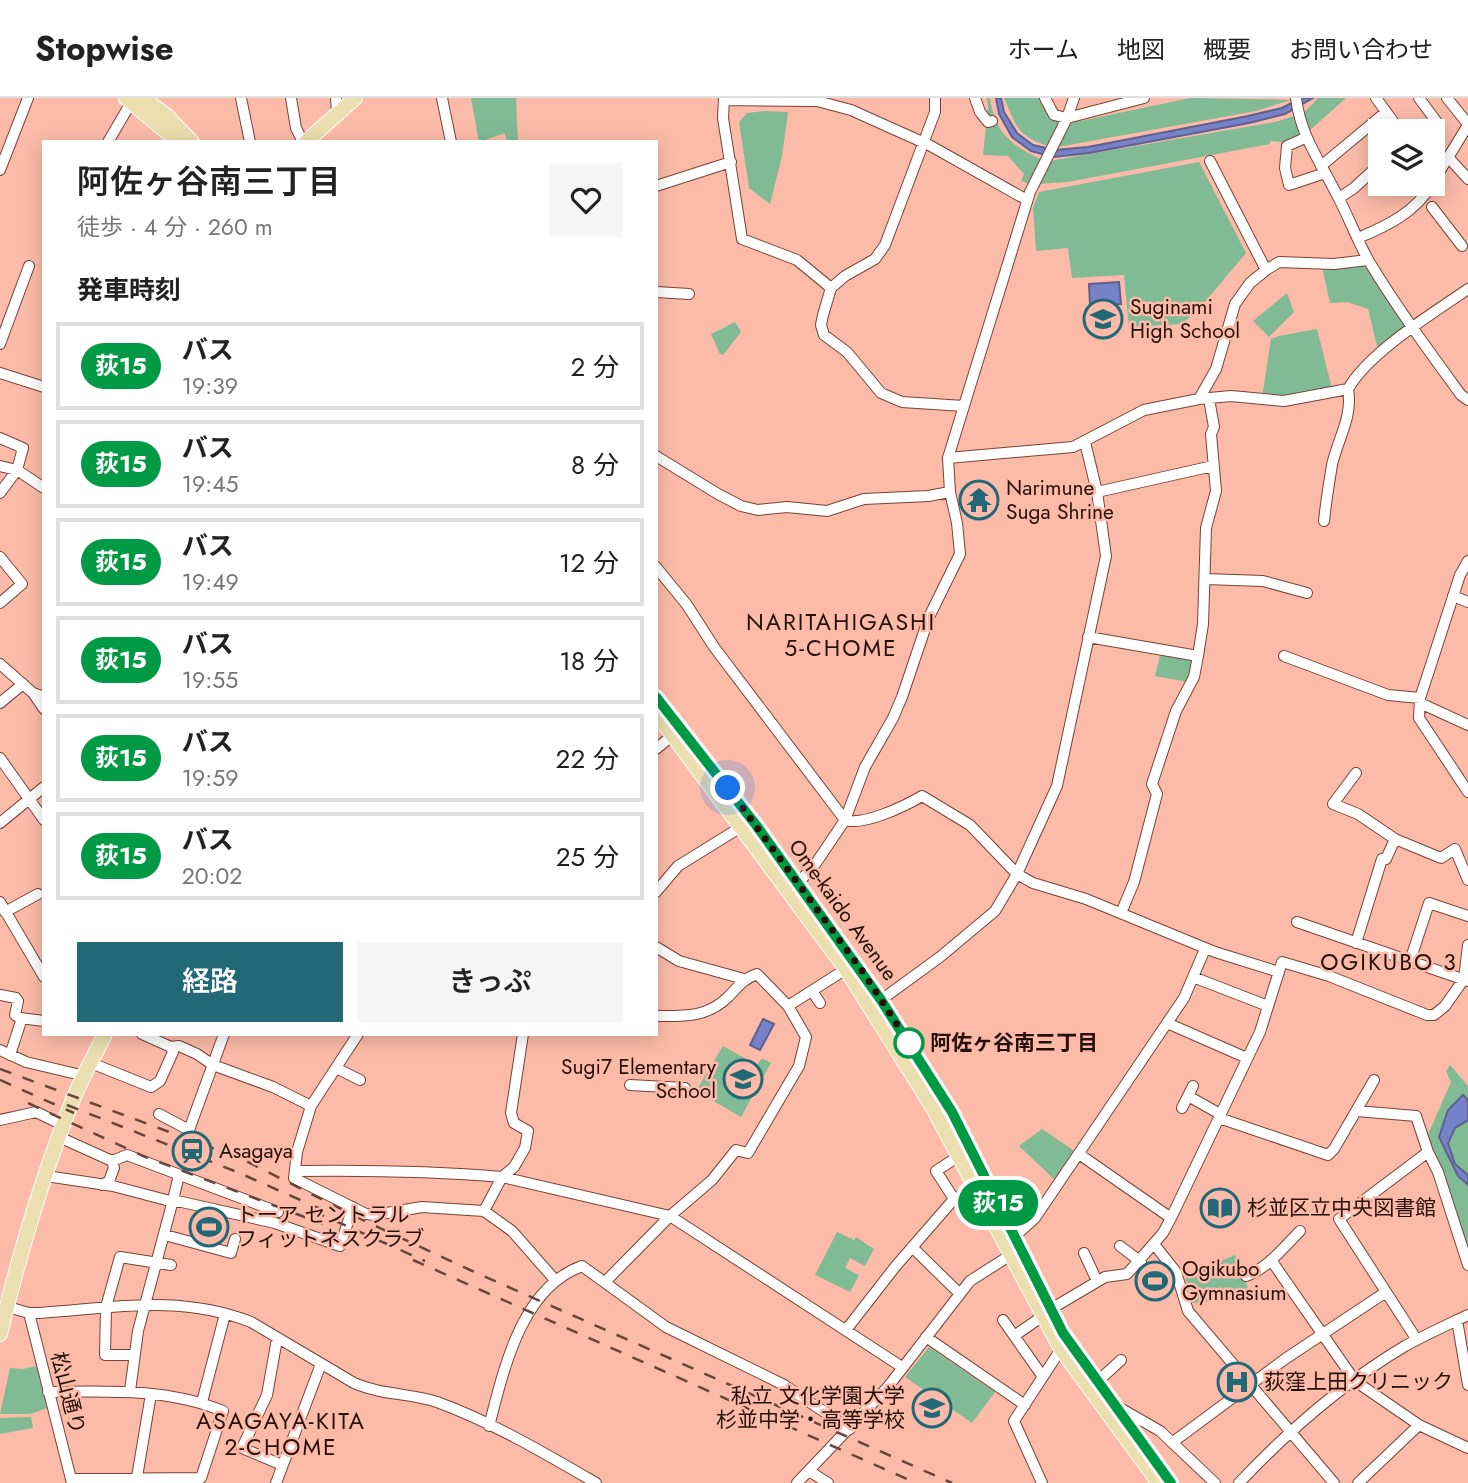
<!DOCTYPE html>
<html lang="ja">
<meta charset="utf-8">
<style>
body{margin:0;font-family:Jost,"Noto Sans JP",sans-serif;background:#f6f6f6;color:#222;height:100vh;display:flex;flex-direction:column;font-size:26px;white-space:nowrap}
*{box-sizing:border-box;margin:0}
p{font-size:23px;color:#767676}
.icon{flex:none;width:38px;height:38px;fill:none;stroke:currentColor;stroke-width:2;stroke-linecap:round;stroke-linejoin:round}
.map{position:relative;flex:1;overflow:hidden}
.drawer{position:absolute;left:42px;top:42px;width:616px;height:896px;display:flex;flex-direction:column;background:#fff;border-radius:0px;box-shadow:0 4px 18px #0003}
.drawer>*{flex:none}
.badge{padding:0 14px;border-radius:23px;font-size:24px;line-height:46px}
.buttons{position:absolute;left:1368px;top:21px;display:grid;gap:14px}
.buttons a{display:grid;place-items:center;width:77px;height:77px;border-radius:0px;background:#fff;box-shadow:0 4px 18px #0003;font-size:35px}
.you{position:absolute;width:35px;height:35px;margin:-18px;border:5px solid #fff;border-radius:50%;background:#1a73e8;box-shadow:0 0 0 10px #1a73e833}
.map>.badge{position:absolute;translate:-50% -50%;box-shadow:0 0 0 4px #fff}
h2{padding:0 35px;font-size:26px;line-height:63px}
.round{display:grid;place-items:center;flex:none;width:74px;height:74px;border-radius:0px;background:#f6f6f6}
.headline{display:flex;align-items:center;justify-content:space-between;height:119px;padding:0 35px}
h1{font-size:33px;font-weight:600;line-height:52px}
.button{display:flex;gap:14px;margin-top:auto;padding:14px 35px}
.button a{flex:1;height:80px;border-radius:0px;background:#226877;color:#fff;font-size:28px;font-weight:600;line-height:80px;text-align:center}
.button a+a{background:#f6f6f6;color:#222}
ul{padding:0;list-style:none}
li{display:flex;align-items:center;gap:21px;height:88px;margin:0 14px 10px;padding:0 21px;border:4px solid #e0e0e0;border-radius:0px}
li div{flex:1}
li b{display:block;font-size:26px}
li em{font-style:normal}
li .badge{min-width:77px;font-weight:700;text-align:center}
header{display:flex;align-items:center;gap:42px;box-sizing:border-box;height:98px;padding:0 35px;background:#fff;border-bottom:2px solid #e0e0e0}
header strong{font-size:33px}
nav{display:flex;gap:38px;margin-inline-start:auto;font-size:24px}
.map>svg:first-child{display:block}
</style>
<header>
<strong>Stopwise</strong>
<nav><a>ホーム</a><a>地図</a><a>概要</a><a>お問い合わせ</a></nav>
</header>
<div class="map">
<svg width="1468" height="1385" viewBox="0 0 1468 1385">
<rect width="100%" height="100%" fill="#fcbba9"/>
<!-- green -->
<path fill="#80bb95" d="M471,0H516L518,44H507L505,35L479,44Z
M987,0H990C995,34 1011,48 1041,61L1030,86L1021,83L1024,76L1008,58L983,57L988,9Z
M1004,0H1042L1062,23L1048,48C1016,38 1016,26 1004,0Z
M1190,0L1291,2L1256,13L1058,49L1071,25Z
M1318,0H1346L1309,33L1302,17Z
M764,13L788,14L782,58L770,106L749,90L739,24L747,15Z
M1294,18L1300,38L1285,44L1270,43V46L1068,84L1038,86L1049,63L1275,24Z
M1199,64L1246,155L1204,205L1183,226L1129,229L1124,177L1072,180L1068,150L1036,153L1033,110L1039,94Z
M1367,166L1406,228L1378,252L1368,211L1347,204L1330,205L1322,169Z
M1287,195L1294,214L1269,239L1253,223Z
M735,224L741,234L723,257L720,256L711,236Z
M1317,231L1332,291L1284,301L1262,300L1271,241L1279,238Z
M1161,553L1193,558L1188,584L1155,578Z
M723,948L757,967L762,960L771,965L741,1019L696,993Z
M1450,967L1468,988V1157L1426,1041L1451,984L1446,973Z
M1042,1031L1076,1054L1056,1083L1019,1048Z
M837,1134L854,1142L856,1139L874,1151L865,1168L850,1160L845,1170L859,1177L850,1194L815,1177Z
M1235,1157L1252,1200L1192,1205L1185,1178Z
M929,1249L995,1294L972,1325L905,1279Z
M37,1268L47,1310L30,1316H0L10,1270L22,1271Z
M31,1319L33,1330L0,1336V1320Z"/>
<!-- water -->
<path fill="#7682c7" stroke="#5e608e" stroke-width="2" d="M996,0H1001L1004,14L1017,35L1033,47L1055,52L1088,49L1248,18L1282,10L1301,0H1313L1285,16L1249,25L1089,55L1054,59L1031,53L1012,39L999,16Z
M1119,184L1121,206L1090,208L1089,186Z
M763,921L774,926L760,952L750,947Z
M1463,997L1468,1002V1022L1455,1030L1448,1045L1455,1066L1468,1077V1087L1458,1078L1439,1039L1448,1012Z"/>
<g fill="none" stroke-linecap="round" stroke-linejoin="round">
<!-- stream -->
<path stroke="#5e608e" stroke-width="2.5" d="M1193,1176L1199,1172L1216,1174L1222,1166"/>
<defs>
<path id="minor" d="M241,0L250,44
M291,0L296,30L303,44
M336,0L337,15
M442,0L451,44
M724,0L723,20L742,141L797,162L831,190
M935,0V14L885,147L875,161L845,178L831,190L823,217L821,227L824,237L847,254L881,295L902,304L964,308L1030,94L1067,20L1074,0
M975,0L980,14L988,24L992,23
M1045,0L1054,17L1067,20L1144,0
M1296,0C1301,39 1320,63 1337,97C1349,119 1357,143 1370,165C1398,211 1429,253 1461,297L1468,302
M1376,0L1400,33
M1419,0L1436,23
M1447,0L1468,26
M724,2L817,3L851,12L929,47L1027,102
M1305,40L1287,48L1285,70L1289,87L1325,75
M108,44L132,3
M1448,59L1468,81
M1210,63L1266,172
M1321,68L1386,14
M0,72L28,0
M1433,84L1468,27
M656,88L731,64
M1339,100L1354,90L1381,65
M1432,109L1462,148
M1358,140C1387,128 1416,114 1432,86
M656,194L689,196
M0,246L29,168
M0,275L44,289
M1199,301L1216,271L1235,206L1250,185L1266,172L1279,164L1334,166L1368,162
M0,340L23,350L17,372L44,390
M656,358L718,396L741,408L758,412L787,409L827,413L864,401L928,398L950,394
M948,360L1073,349L1144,312L1199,301L1231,298L1284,303L1348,291
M0,368L17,372L0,395
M1097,394L1213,368
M1324,423C1326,404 1329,385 1332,367C1338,340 1353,319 1348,291C1369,254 1432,216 1468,191
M0,459L22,486L0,505
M1468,463L1460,477L1426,582L1420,600L1419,620L1468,694
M656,469L687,507L714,549L845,722C864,728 905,708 922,698L970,727L1017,776L1033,785L1086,801L1215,854L1279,874
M1205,481L1263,483L1307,495
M1453,498L1468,504
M1088,539L1198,558
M1284,558L1388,597L1420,600
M0,566L33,595L44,599
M33,595L44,611
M0,605L23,586
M1420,605L1468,627
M656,651L673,637
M0,660L44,722
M1356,675L1333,706L1358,716L1395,741L1441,760L1455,751L1468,782
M0,725L44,689
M797,785L812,771L845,722L865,669L893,620L902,599L929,519L960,456L957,425L950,394L948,360L964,308
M656,794L678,768L741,729
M0,804L44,879
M5,814L38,796
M1121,815L1134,784L1157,696L1152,686L1176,613L1194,579L1198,558L1203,526L1206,430L1216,393L1211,336L1214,329L1209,301
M1297,824L1468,883
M1356,845L1382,761H1386L1395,741
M656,849L679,863L744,881
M1410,863L1429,805L1468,818
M1193,879L1268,908
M812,893L820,905
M0,897L16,900L18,903L15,917L20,920L44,923
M881,902L940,859L995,813L1017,776L1057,688L1106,458L1097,394L1085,344
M788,908L846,871
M1167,925L1247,960
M142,936L171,949L179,948L197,956L213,967L273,989L311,1008
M358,936L311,1008L297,1054L294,1080L366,1116L375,1117L422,1109L484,1113L512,1133L555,1182
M0,952L26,964L85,978
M10,957L22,920
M91,965L151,989L160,983L173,954L171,949
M336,970L360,982
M630,987L685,990
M1188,998L1220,1016
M1182,1010L1193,988
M1357,1013L1416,1018L1428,1054L1438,1074L1468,1167
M159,1016L189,1032L224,936
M1219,1020L1328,1057L1334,1051L1374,982
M0,1022L36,1014L63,1027
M59,1039L112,1063
M1079,1056L1171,1120
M112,1063L127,1057L278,1114
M295,1073C364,1072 433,1073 502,1079L670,1118L902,1269
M46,1078L113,1088L170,1103L173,1102L179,1077
M102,1087L109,1083L114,1070L112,1063
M484,1113L502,1079L514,1069L525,1050L528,1033L514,1025L511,1015L523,936
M165,1137L231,1155L235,1141
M1015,1138L1035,1120L1167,925L1184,900L1205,851
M1154,1146L1176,1174L1188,1213L1334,1385
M1120,1148L1141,1164
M912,1149L959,1195
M1084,1155L1097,1183
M1271,1162L1355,1283L1419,1327L1468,1350
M1246,1178C1267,1171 1284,1149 1300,1133
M606,1183L670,1118L712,1082L736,1052L748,1055L799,968L806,939L788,908L757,876C743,881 738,889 728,899C707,920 683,918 656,918
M1,1207L29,1215H40C114,1210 179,1196 251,1224L354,1285C381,1297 410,1295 437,1304C492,1324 546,1356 596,1385
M1051,1211L1105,1179L1127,1176L1163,1135L1171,1120L1260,934L1282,864L1329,878L1427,917H1434L1445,908L1464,881L1468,847
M29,1215L72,1385
M1003,1222L1043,1279
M1457,1222L1468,1287
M846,1232L895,1169L954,1101L936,1073L959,1058
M1014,1238L1043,1218
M926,1239L1025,1307
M277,1241L267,1297L242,1350L282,1367
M1417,1242L1339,1121L1428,1054
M134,1257H105L106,1209L120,1159L171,1167
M1097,1284L1121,1262
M130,1293L138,1233L173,1102L275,1125L340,1148L353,1109
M48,1294C107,1293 167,1290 223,1313L201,1380L71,1381
M202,1304L225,1216
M1120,1310L1160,1333L1215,1385
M489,1328C504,1271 521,1190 582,1168L666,1229L784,1287L850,1331
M1173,1344L1285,1261L1386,1194
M809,1373L828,1385
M137,1379L151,1296
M276,1385L321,1266
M797,1385L887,1290L970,1183L1017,1153
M1042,1385L1014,1323L1061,1251
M1239,1385C1288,1333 1343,1285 1405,1248C1425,1237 1447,1227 1468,1217
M1358,1385L1419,1327"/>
<path id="major" d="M126,0L179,44
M143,0L167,18L192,44
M306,44L355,0
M656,599L756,727L881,902L952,1014L1063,1235L1171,1385
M656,615L846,871L932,1008L1061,1251L1159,1385
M0,1236C19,1158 42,1079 72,1004C81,981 94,959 105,936"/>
</defs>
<!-- minor casing -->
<use href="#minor" stroke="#7a4234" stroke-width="12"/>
<!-- major casing -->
<use href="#major" stroke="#fff" stroke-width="16"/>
<!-- minor -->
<use href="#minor" stroke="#fff" stroke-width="10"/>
<!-- major -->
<use href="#major" stroke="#ebdfaf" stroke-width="14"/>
<!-- rail -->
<path stroke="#69453b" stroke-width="2.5" stroke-dasharray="12 12" stroke-linecap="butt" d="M0,971L242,1061L369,1125L470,1172L952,1385
M0,982L74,1015
M28,1005L143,1058L323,1126
M67,1007L237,1074L323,1112
M313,1113L425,1163
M413,1162L916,1385"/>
</g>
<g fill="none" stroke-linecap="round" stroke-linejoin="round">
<defs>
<path id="line" d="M656,599L756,727L881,902L952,1014L1063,1235L1171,1385"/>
</defs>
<!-- line casing -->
<use href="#line" stroke="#fff" stroke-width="16"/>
<!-- line -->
<use href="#line" stroke="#094" stroke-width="10"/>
<!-- walk -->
<path stroke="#27100a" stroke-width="7" stroke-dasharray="0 12.6" d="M728,690L863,874L909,945"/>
</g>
<!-- icons -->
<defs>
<symbol id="school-ring" viewBox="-11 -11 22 22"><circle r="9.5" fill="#fcbba9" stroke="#226877" stroke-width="1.5"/><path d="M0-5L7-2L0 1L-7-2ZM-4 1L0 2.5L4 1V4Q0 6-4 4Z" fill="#226877"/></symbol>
<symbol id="temple-ring" viewBox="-11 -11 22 22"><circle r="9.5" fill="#fcbba9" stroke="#226877" stroke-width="1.5"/><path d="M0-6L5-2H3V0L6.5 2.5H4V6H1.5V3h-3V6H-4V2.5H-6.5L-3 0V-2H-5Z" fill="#226877"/></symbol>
<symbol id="station-ring" viewBox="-11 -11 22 22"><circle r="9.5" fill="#fcbba9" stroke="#226877" stroke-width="1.5"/><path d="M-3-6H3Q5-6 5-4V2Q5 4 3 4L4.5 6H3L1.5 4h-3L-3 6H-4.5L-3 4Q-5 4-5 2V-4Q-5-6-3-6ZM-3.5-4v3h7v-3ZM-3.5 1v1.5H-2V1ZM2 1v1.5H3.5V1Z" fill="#226877"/></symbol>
<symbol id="library-ring" viewBox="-11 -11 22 22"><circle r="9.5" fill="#fcbba9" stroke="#226877" stroke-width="1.5"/><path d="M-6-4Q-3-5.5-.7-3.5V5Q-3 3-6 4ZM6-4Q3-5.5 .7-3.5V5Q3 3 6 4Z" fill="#226877"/></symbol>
<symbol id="stadium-ring" viewBox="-11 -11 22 22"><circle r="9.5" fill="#fcbba9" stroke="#226877" stroke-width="1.5"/><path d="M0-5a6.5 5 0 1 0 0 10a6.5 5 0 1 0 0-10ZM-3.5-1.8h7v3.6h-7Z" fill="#226877"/></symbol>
<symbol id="hospital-ring" viewBox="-11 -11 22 22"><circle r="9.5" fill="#fcbba9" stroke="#226877" stroke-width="1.5"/><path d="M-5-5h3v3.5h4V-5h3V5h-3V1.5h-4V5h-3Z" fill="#226877"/></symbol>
</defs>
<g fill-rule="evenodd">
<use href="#school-ring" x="1081" y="199" width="44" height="44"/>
<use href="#temple-ring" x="957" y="380" width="44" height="44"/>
<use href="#school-ring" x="721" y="959" width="44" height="44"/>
<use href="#station-ring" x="170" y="1031" width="44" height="44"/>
<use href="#library-ring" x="1198" y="1088" width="44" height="44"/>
<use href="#stadium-ring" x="187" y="1107" width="44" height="44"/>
<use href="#stadium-ring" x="1133" y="1161" width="44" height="44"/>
<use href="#hospital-ring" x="1215" y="1262" width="44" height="44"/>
<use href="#school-ring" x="910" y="1288" width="44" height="44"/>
</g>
<!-- markers -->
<circle fill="#fff" stroke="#094" stroke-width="3.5" cx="909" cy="945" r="14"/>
<g text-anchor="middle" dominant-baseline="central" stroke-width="5" stroke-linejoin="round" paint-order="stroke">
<!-- poi labels -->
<g font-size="21" fill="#27100a" stroke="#fcbba9" text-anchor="start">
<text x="1130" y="209">Suginami<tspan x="1130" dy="24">High School</tspan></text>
<text x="1006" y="390">Narimune<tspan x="1006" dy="24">Suga Shrine</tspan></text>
<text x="716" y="969" text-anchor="end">Sugi7 Elementary<tspan x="716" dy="24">School</tspan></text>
<text x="219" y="1053">Asagaya</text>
<text x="1247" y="1110">杉並区立中央図書館</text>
<text x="236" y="1117">トーア セントラル<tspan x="236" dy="24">フィットネスクラブ</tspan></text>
<text x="1182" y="1171">Ogikubo<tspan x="1182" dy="24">Gymnasium</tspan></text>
<text x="1264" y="1284">荻窪上田クリニック</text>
<text x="905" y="1298" text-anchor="end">私立 文化学園大学<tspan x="905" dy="24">杉並中学・高等学校</tspan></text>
</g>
<!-- street labels -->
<g font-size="21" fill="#27100a" stroke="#fcbba9">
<text transform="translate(843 812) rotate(54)">Ome-kaido Avenue</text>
<text transform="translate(68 1295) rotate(76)">松山通り</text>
</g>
<!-- stop labels -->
<g font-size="21" font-weight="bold" fill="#27100a" stroke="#fcbba9" text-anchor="start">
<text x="930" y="945">阿佐ヶ谷南三丁目</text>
</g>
<!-- neighbourhood labels -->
<g font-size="23" letter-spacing="2" fill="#27100a" stroke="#fcbba9">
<text x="841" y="524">NARITAHIGASHI<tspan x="841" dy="26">5-CHOME</tspan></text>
<text x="1389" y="864">OGIKUBO 3</text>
<text x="281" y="1323">ASAGAYA-KITA<tspan x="281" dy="26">2-CHOME</tspan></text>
</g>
</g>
</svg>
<div class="buttons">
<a><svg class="icon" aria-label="layers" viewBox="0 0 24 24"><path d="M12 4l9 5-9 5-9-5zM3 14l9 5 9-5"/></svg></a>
</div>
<div class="you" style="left:728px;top:690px"></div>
<b class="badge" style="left:998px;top:1105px;background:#094;color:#fff">荻15</b>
<section class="drawer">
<div class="headline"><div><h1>阿佐ヶ谷南三丁目</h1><p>徒歩 · 4 分 · 260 m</p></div><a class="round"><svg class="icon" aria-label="heart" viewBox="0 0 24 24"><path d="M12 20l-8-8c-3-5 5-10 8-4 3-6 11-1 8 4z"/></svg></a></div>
<h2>発車時刻</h2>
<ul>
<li><span class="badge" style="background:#094;color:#fff">荻15</span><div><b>バス</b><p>19:39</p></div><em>2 分</em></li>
<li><span class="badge" style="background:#094;color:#fff">荻15</span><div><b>バス</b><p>19:45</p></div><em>8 分</em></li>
<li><span class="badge" style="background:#094;color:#fff">荻15</span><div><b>バス</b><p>19:49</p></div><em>12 分</em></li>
<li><span class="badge" style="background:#094;color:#fff">荻15</span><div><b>バス</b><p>19:55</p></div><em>18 分</em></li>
<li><span class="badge" style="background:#094;color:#fff">荻15</span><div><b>バス</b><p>19:59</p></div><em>22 分</em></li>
<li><span class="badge" style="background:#094;color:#fff">荻15</span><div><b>バス</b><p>20:02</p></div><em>25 分</em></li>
</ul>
<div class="button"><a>経路</a><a>きっぷ</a></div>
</section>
</div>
